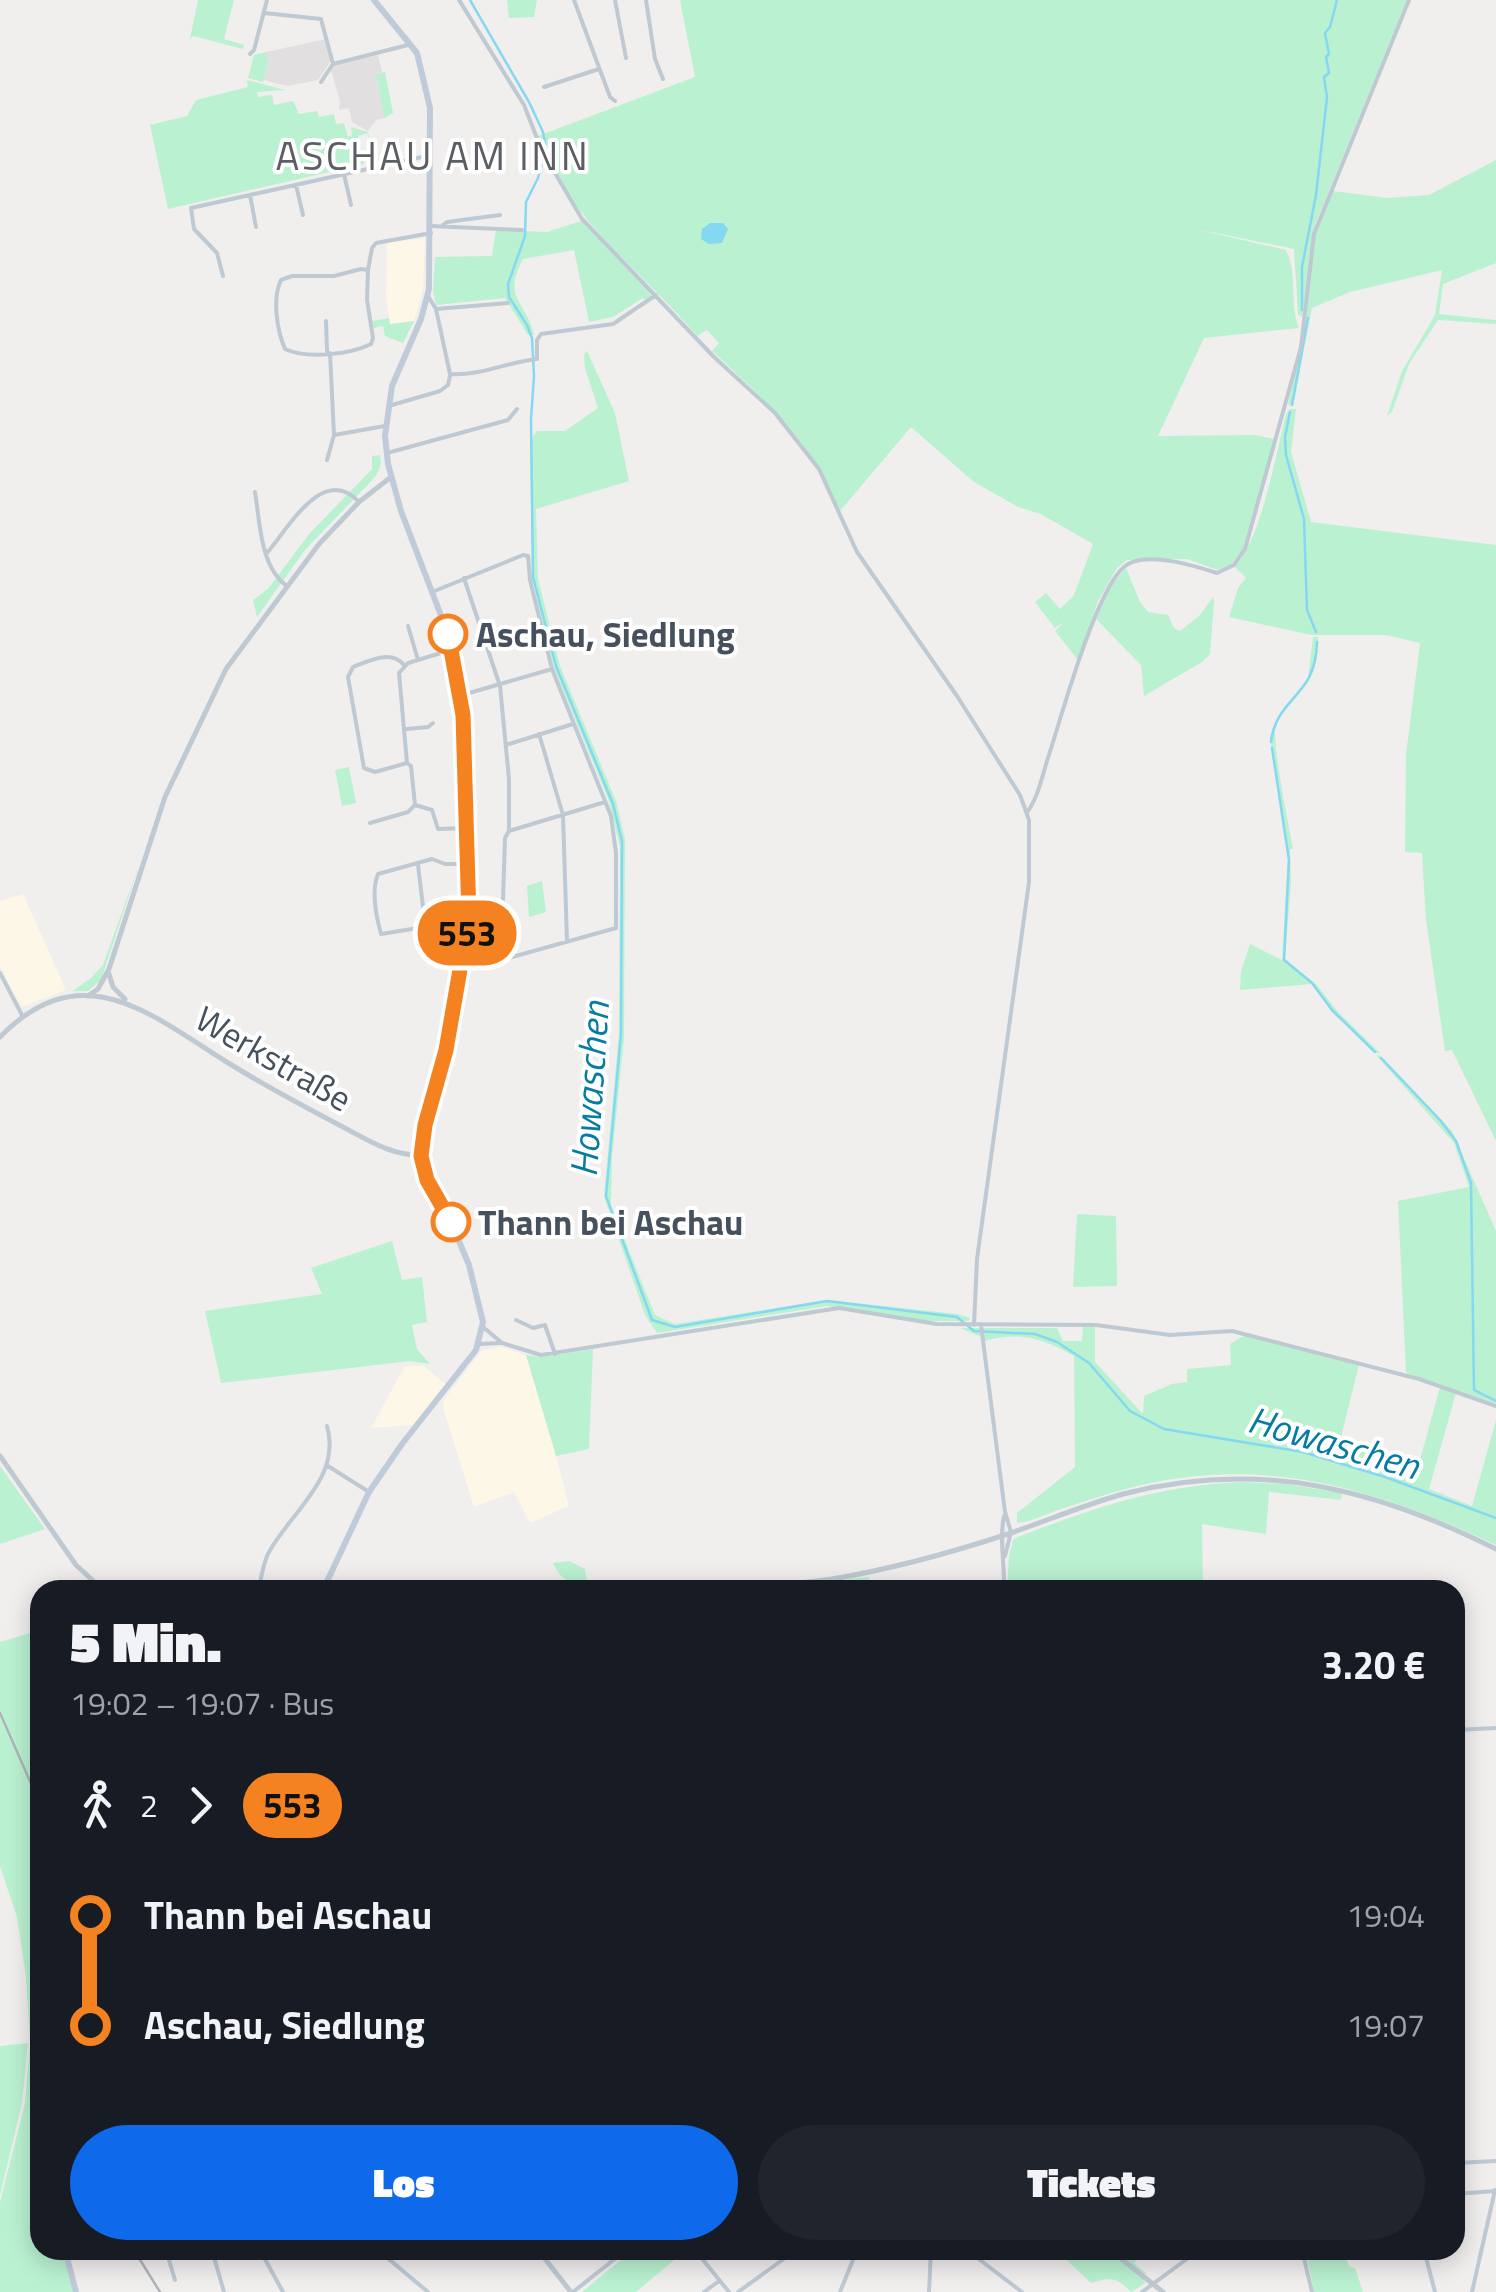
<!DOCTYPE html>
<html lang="de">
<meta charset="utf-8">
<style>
body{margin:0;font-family:"Titillium Web",sans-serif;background:#20242c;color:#f1f3f6;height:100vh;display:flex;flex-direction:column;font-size:38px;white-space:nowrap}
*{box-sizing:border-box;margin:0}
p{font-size:32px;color:#9ea1a6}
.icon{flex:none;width:55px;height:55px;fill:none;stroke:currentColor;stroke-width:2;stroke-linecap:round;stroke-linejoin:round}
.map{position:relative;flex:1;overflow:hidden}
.sheet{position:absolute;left:30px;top:1580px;width:1435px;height:680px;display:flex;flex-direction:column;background:#171b24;border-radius:30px;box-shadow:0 5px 25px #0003}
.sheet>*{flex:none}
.badge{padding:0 20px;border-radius:32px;font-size:35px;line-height:65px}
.map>.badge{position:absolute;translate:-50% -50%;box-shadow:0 0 0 5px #fff}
.legs{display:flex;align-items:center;gap:15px;height:110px;padding:0 40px;font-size:32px}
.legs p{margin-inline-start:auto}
.summary{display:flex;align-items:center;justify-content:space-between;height:170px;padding:0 40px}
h1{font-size:55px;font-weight:800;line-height:75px}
.primary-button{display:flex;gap:20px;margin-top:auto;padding:20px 40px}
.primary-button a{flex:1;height:115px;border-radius:60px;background:#0f6aeb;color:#fff;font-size:40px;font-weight:800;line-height:115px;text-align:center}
.primary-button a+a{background:#20242c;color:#f1f3f6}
ul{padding:0 40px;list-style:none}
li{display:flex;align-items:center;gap:35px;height:110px;font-size:38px}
li i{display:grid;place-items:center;width:15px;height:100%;margin:0 12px;background:currentColor}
li i::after{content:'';width:25px;height:25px;margin:-12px;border:8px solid;border-radius:50%;background:#171b24}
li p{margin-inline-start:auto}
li:first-child i{background:linear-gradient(#0000 50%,currentColor 0)}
li:last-child i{background:linear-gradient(currentColor 50%,#0000 0)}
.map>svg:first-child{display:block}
</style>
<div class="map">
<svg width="1496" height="2292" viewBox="0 0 1496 2292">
<rect width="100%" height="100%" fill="#f1eeee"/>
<!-- commercial -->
<path fill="#fdf7e7" d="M425,238L423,289L414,321L390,325L386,298L387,243Z
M23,894L66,990L22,1007L0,967V901Z
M502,1347L526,1355L546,1417L569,1506L530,1523L514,1492L474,1507L444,1411L443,1402L454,1386L483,1350Z
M405,1366H424L446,1385L413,1425L371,1428Z"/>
<!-- education -->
<path fill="#e2dfe0" d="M326,39L331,61L318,80L288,86L263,80L268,63L266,52Z
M378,55L382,72L376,74L384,118L376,120L368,131L352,122L349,108L339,110L340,101L331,70L336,64Z"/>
<!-- green -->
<path fill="#baf1d1" d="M198,0H234L224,39L244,45L243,49L193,36L190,39Z
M507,0H537L534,17L509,18Z
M680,0H1407L1315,225L1302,317L1298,314L1294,249L1191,228L1286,250C1298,273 1289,303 1299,328L1204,338L1158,436L1254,435L1275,439L1243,549L1231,565L1218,570L1187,559L1127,560L1117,568L1098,601L1078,660L1055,631L1064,622L1055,628L1035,602L1046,593L1060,609L1074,595L1093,544L1041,514L1018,507L974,482L911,427L840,511C813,443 764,399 712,351L719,343L707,330L697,336C641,269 569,222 538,136L695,77Z
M266,52L268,63L263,82L248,78L254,55Z
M385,72L393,113L384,118L376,74Z
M247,80L285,90L257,92L258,97L272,95L274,105L293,101L299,114L317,111L319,117L334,114L336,124L344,123L348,137L352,135L351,127L368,132L370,142L367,133L358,136L364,164L168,209L150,125L187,116L196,100L248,87Z
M1496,160V263L1443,284L1439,314L1496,320V324L1438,320L1409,364L1392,412L1387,416L1402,371L1435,315L1442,270L1350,292L1312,308L1293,406L1288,404L1306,325L1313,242L1333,191L1387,198L1429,195Z
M581,221L650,291L651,297L647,301L643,298L613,317L589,322L574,250L523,259C502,299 525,299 534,334L528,335L505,298L436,305L433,292L435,257L492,256L496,230L547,232Z
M389,318L390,324L414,321L403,343L385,336L383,326L374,328L372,321Z
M587,351L615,413L629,481L536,509L538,579L560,666L616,801L625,839L624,1038L612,1157L611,1206L655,1315L675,1324L828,1300L957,1314L970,1318L968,1321H924L827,1306L657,1333L645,1315L604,1196L619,1033L620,847L609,801L554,668L532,578L530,441L537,431H565L598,408L585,368L584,354Z
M1290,409H1296L1291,452L1311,522L1496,545V1141L1452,1050L1445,1051L1426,920L1422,853L1405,852L1406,755L1420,643L1386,635H1311L1229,617L1238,588L1246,578L1235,567C1261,539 1276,454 1286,414Z
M380,455L381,464L376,476L305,550L257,617L253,600L268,589L309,534L372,469V456Z
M1126,568L1140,602L1148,612L1168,615L1174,628L1180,631L1200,615L1213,597L1214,602L1210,654L1202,662L1144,696L1141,665L1096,619L1111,586Z
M1313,637H1318C1318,698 1292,684 1276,726C1271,740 1289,827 1293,849H1290L1291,882L1285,959L1317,985L1338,1012L1380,1053H1374L1354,1030L1335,1015L1312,984L1240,990L1241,971L1250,944L1282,960L1288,854L1270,737L1284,707L1308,679Z
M349,767L356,803L342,806L335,770Z
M140,862L101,980L88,991H73L91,978L103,965Z
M542,881L546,912L529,917L527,886Z
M1376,1055L1381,1056L1452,1131L1496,1231V1404L1406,1373L1398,1201L1469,1187L1454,1143Z
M1077,1214L1116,1216L1117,1286L1073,1287Z
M392,1241L402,1280L422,1277L427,1322L412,1325L417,1349L430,1364L410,1361L221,1383L205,1311L322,1294L311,1268Z
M1083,1327H1095V1362L1143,1414L1144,1396L1172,1384L1187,1382V1369L1231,1365L1230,1344L1245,1335L1359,1365L1340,1441L1418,1467L1440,1387L1456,1393L1429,1489L1472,1506L1496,1420V1545C1385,1493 1280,1458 1156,1482C1124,1488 1092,1499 1061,1509C1046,1514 1032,1522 1017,1523V1513L1075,1467L1074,1356C1043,1338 1019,1331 985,1341L983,1334L979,1336L960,1328H1057L1063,1341H1082Z
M593,1349L589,1449L556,1456L526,1355L542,1357Z
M0,1466L45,1529L0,1544Z
M1242,1482L1285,1484L1342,1493L1341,1500L1269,1492L1266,1534L1202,1524L1203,1590H1007L1009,1556L1013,1540L1018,1537C1092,1508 1162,1485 1242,1482Z
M569,1561L585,1569L587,1583C567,1582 562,1581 553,1563Z
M869,1577L870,1590H742Z
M40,1630V2250H63L74,2292H0V2202L25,2103L30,2043L26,1977L17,1917L0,1866V1642Z
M28,2043L22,2103L0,2195V2046Z
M633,2250H686L636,2292H582Z
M1056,2250H1146L1134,2263L1146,2273L1143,2281L1146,2283L1131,2292C1117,2277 1110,2277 1091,2283Z
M1329,2250H1342L1349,2266L1355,2268L1363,2292H1314L1307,2258Z"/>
<!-- water -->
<path fill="#85d8f1" d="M710,223H723L728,229L722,243L709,244L701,239L702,229Z"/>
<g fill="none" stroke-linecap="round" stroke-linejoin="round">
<!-- stream -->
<path stroke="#85d8f1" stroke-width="2.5" d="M470,0L529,102L543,132L546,149L538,178L526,202L525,236L508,284L509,297L527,325L532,338L534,376L531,419L533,577L556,666L613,804L622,841L621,1034L606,1196L652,1320L675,1327L827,1301L957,1317L974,1331L1035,1334L1057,1342L1089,1363L1130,1411L1164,1429L1303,1452L1385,1477L1496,1518
M1302,310V267L1316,195L1327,97L1324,77L1329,73L1326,57L1329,54L1325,33L1330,27L1337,0
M1292,405L1308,318
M1290,412L1285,437L1286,455L1304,519L1307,610L1316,632
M1271,742C1276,697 1316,698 1317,642
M1272,748L1289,860L1284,960L1312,983L1332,1010L1375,1052
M1381,1058L1440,1120L1456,1141L1471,1183L1474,1390L1496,1401"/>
<!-- minor -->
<path stroke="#bec9d2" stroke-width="4" d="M459,0L524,105L542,151L582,219L714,357L775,413L819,469L857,552L957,696L1020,795L1029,820V882L977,1259L974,1325
M574,0L610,97L615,101
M615,0L626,58
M646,0L655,59L663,79
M264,13L321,19L333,64
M250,54L254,50L267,0
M321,82L333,64L408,45
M544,87L599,69
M344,174L351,205
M296,185L303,215
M250,195L256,227
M443,225L447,222L500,215
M431,226L522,230
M361,269L368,270L367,300L373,338L371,344C349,355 306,359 285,349C277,331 272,298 281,280L292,276H334Z
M368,270L372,248L376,243L431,233
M223,276L217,253L194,229L191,208L431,155
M428,296L436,309L450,374
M436,309L508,303
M326,321L327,351
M330,353L334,435L385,426
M450,374C481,376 507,362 537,359V340L541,334L613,324L656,295
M392,405L440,391L448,385L450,376
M387,453L508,420L517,409
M327,460L334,435
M255,492C260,522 260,567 287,586
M267,553C288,529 323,463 359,502
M464,578L500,686L509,779V831L505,838L501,960
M432,592L523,555L528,556L530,580L552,669L611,816L616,853V928L494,962H462
M408,626L418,660
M404,665C391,649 369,661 353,667L348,677L364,768L375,772L407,763
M459,696L552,669
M407,729L428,727L433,723
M539,734L563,815L567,941
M506,745L573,724
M415,805L411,766L407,763L399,673L408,663L451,650
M1028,811C1038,797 1042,777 1047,761C1060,723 1097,581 1128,564C1151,552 1195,566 1217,573L1234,565L1245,549L1301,347L1314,234L1409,0
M370,823L408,812L415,805L432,810L438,829L466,828
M509,831L605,802
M418,865L425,923L418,928L381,934C376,916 371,891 378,874L432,859L445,864H468
M0,973L23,1017
M516,1320L533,1328L545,1325L555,1354
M981,1325L1005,1512L1011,1532L1005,1556
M483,1327L502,1343L541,1355L839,1308L937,1324L1096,1325L1170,1335L1232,1331L1419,1379L1496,1406
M479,1344L500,1343
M328,1466L369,1492
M1004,1516C999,1540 1005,1565 1004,1590
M259,1590C261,1577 263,1563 269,1552C291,1512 342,1477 327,1426
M1455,1730L1496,1728
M1455,2163L1496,2161
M1455,2194L1495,2191
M166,2250L175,2280
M212,2250L224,2292
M260,2250L283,2292
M378,2250L428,2292
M695,2250L729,2292
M967,2250L1022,2292
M1302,2250L1312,2292
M1424,2250L1435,2292
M573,2292L626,2250
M704,2292L719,2281
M738,2292L796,2250
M840,2292L857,2250
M929,2292L931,2250
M1142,2292L1199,2250
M1472,2292L1495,2190"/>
<!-- tertiary -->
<path stroke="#bec9d2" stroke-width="5" d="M109,974L113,987L125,999
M88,996L98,989L109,969L165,797L226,669L319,544L359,502L391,477
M0,1037C83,952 152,1016 230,1064C267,1087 305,1107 343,1127C368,1140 392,1156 421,1155
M0,1456L76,1565L103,1590
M506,1590C615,1579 723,1595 832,1579C892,1569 950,1553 1008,1534C1046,1521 1084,1505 1123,1494C1258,1459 1374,1488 1496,1549
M538,2250L571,2292
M1110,2250L1163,2292"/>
<!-- secondary -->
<path stroke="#c0cbd9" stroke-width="6" d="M458,699L461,746
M323,1590L369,1492L402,1444L476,1350L483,1322L469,1265L451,1222L427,1180L421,1155L423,1135L448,1036L469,918L465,746L462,705L450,639L401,511L388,464L385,436L392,386L421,319L429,289L430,108L417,53L374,0
M65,2250L76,2292"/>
<!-- rail -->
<path stroke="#b0b4b9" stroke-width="2.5" d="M0,1713L40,1804
M134,2250L160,2292"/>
</g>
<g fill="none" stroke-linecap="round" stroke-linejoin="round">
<defs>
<path id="line-1" d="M448,634L463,715L469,918L446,1050L425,1125L421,1156L427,1180L451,1222"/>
</defs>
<!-- line-1 casing -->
<use href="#line-1" stroke="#fff" stroke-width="22"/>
<!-- line-1 -->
<use href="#line-1" stroke="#f58220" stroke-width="15"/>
</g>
<!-- markers -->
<g fill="#fff" stroke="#f58220" stroke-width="5">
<circle cx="448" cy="634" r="18"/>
<circle cx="451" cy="1222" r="18"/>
</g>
<g text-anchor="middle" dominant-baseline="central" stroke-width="8" stroke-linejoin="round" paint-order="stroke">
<!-- stop labels -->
<g font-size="35" font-weight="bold" fill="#46515d" stroke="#fff" text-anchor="start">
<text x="476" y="634">Aschau, Siedlung</text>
<text x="478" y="1222">Thann bei Aschau</text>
</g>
<!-- street labels -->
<g font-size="35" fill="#46515d" stroke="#fff">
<text transform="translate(274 1058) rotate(30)">Werkstraße</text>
</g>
<!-- water labels -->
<g font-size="38" font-style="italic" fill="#057da2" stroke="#fff">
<text transform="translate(589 1089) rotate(-86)">Howaschen</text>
<text transform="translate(1334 1442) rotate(16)">Howaschen</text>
</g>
<!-- quarter labels -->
<g font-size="40" letter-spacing="2.5" fill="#5b5f64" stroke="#fff">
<text x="433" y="155">ASCHAU AM INN</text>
</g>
</g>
</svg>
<b class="badge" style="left:467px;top:933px;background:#f58220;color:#111">553</b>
<section class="sheet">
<div class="summary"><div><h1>5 Min.</h1><p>19:02 – 19:07 · Bus</p></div><b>3.20 €</b></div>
<div class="legs"><svg class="icon" aria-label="walk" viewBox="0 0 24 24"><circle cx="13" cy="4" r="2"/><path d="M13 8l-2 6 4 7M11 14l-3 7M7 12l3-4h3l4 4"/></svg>2<svg class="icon" aria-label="forward" viewBox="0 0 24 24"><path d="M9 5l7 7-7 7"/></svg><b class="badge" style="background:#f58220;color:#111">553</b></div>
<ul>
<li><i style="color:#f58220"></i><b>Thann bei Aschau</b><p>19:04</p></li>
<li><i style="color:#f58220"></i><b>Aschau, Siedlung</b><p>19:07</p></li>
</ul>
<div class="primary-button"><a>Los</a><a>Tickets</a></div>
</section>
</div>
